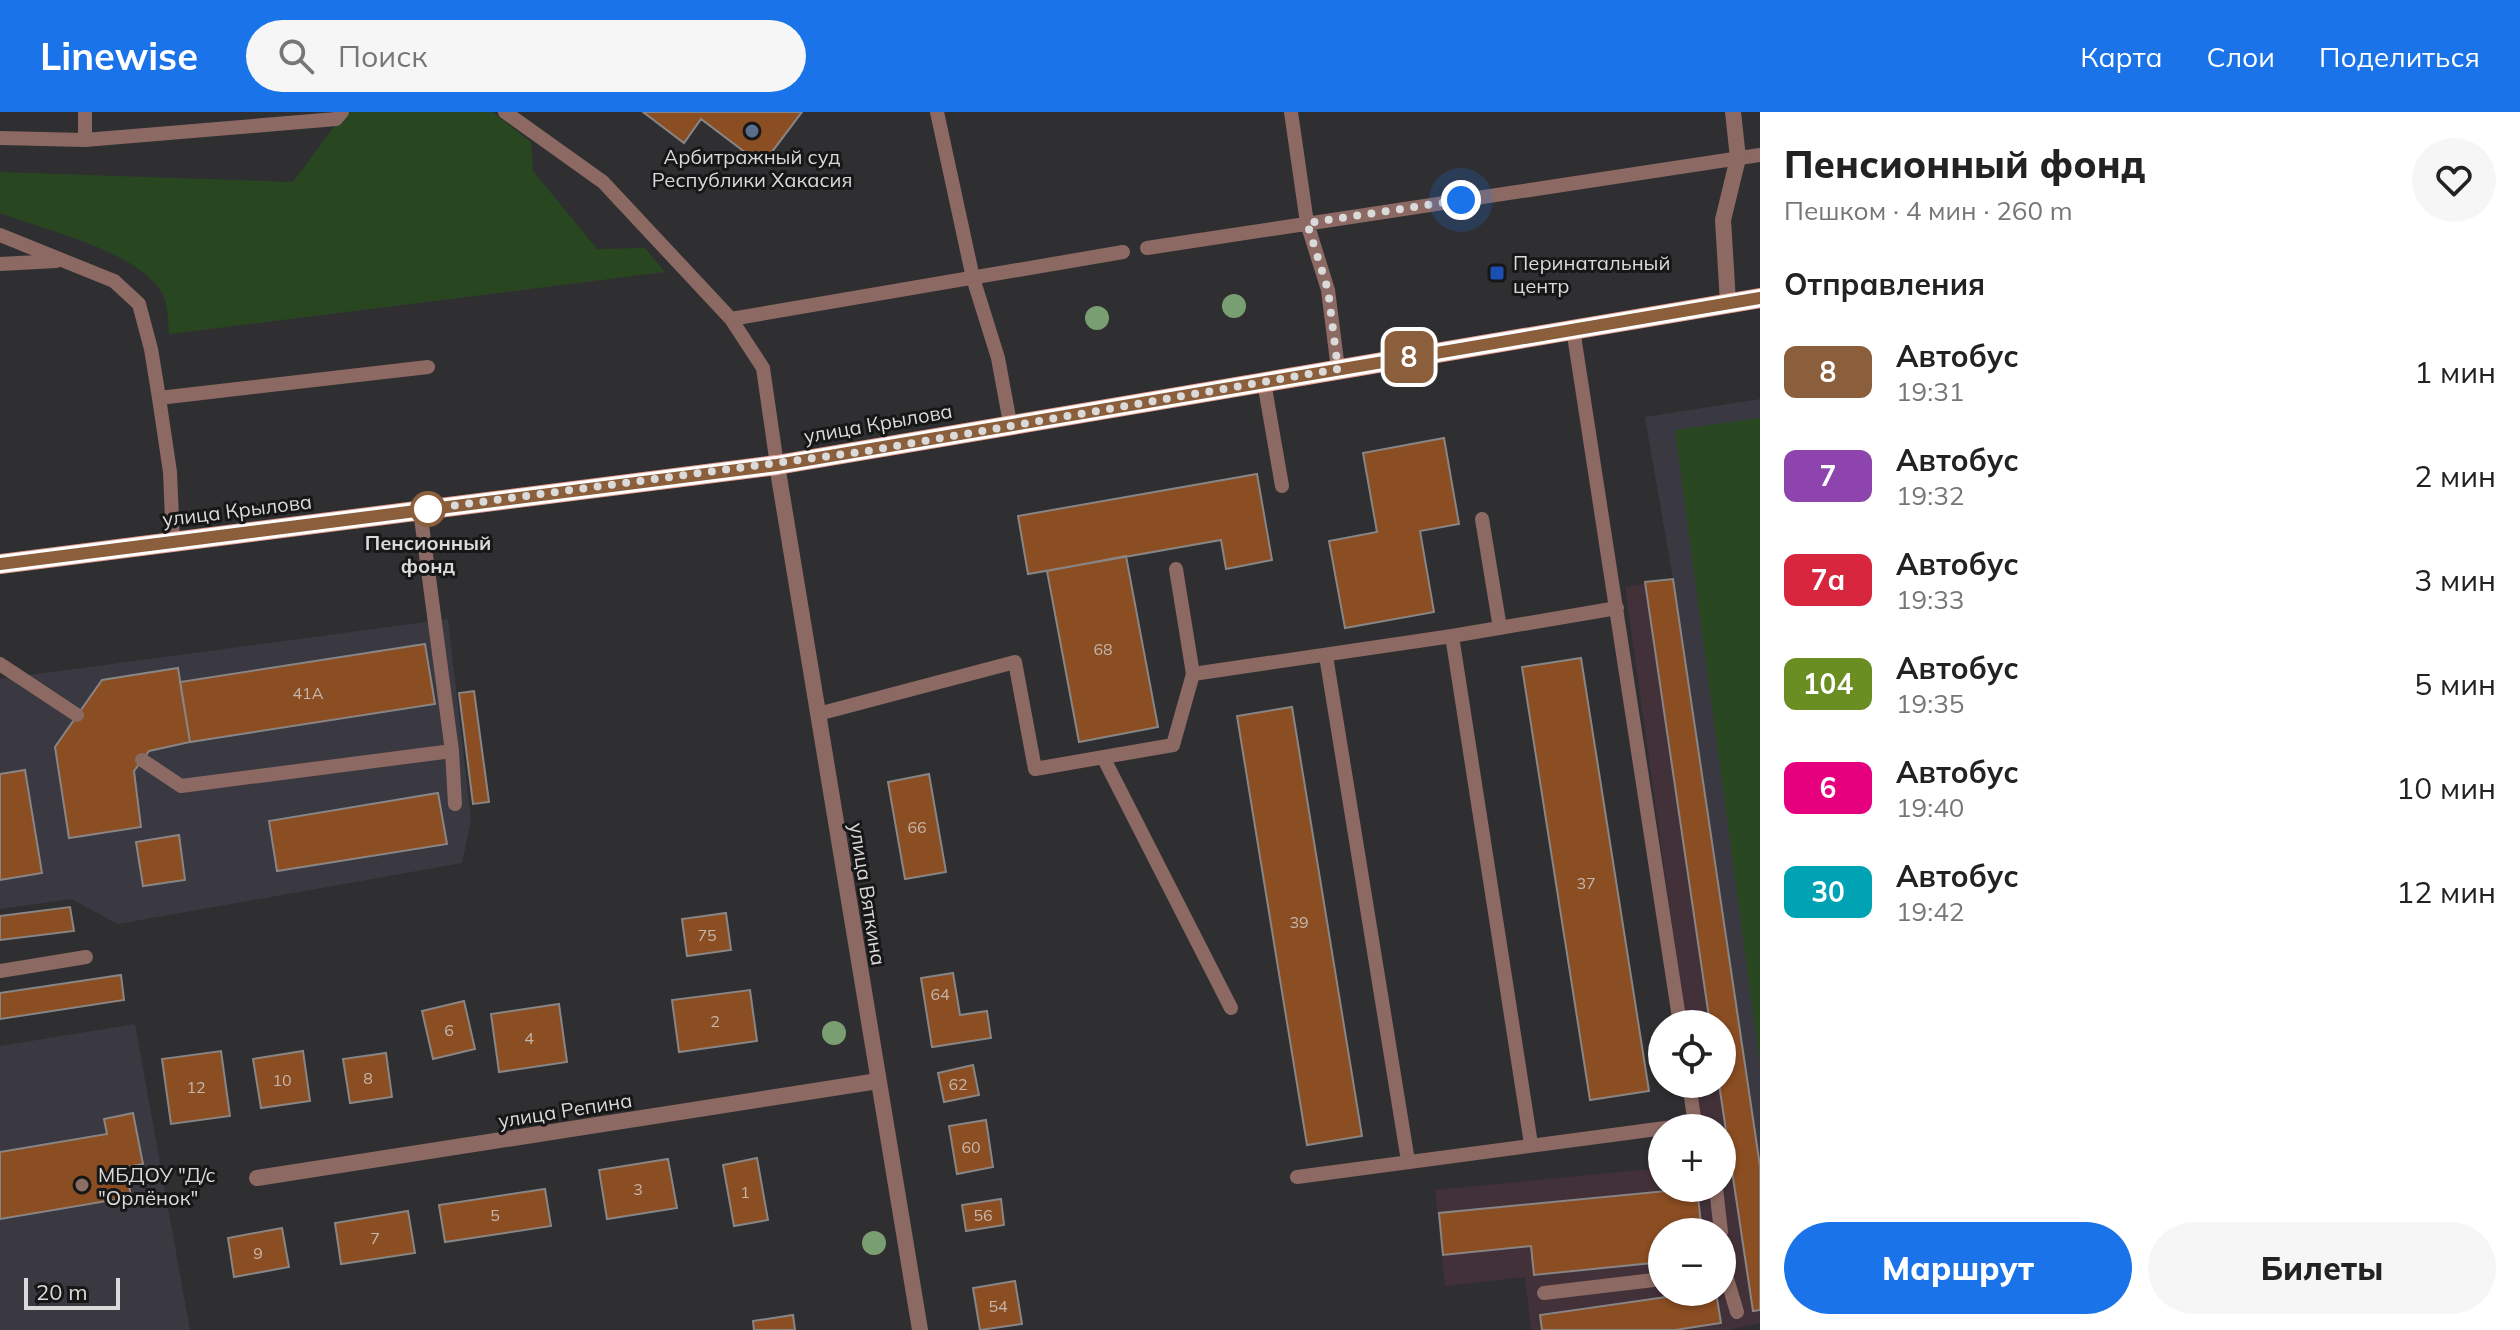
<!DOCTYPE html>
<html lang="ru">
<meta charset="utf-8">
<style>
body{margin:0;font-family:Mulish,sans-serif;background:#f6f6f6;color:#222;height:100vh;display:flex;flex-direction:column;font-size:30px;white-space:nowrap}
*{box-sizing:border-box;margin:0}
p{font-size:26px;color:#767676}
.icon{flex:none;width:44px;height:44px;fill:none;stroke:currentColor;stroke-width:2;stroke-linecap:round;stroke-linejoin:round}
.map{position:relative;flex:1;overflow:hidden}
.sheet{display:flex;flex-direction:column;background:#fff;width:760px}
.sheet>*{flex:none}
.badge{padding:0 16px;border-radius:12px;font-size:28px;line-height:52px}
.tools{position:absolute;left:1648px;top:898px;display:grid;gap:16px}
.tools a{display:grid;place-items:center;width:88px;height:88px;border-radius:50%;background:#fff;box-shadow:0 2px 6px #0004;font-size:40px}
.scale{position:absolute;left:24px;bottom:20px;width:96px;box-sizing:border-box;padding-left:8px;border:4px solid #dadadb;border-top:0;font-size:22px;line-height:28px;white-space:nowrap;color:#dadadb;-webkit-text-stroke:6px #171718;paint-order:stroke}
.you{position:absolute;width:40px;height:40px;margin:-20px;border:6px solid #fff;border-radius:50%;background:#1a73e8;box-shadow:0 0 0 12px #1a73e833}
.map>.badge{position:absolute;translate:-50% -50%;box-shadow:0 0 0 4px #fff}
h2{padding:0 24px;font-size:30px;line-height:72px}
.round{display:grid;place-items:center;flex:none;width:84px;height:84px;border-radius:42px;background:#f6f6f6}
.head{display:flex;align-items:center;justify-content:space-between;height:136px;padding:0 24px}
h1{font-size:38px;font-weight:800;line-height:60px}
.button{display:flex;gap:16px;margin-top:auto;padding:16px 24px}
.button a{flex:1;height:92px;border-radius:48px;background:#1a73e8;color:#fff;font-size:32px;font-weight:800;line-height:92px;text-align:center}
.button a+a{background:#f6f6f6;color:#222}
ul{padding:0;list-style:none}
li{display:flex;align-items:center;gap:24px;height:104px;padding:0 24px}
li div{flex:1}
li b{display:block;font-size:30px}
li em{font-style:normal}
li .badge{min-width:88px;font-weight:700;text-align:center}
header{display:flex;align-items:center;gap:48px;box-sizing:border-box;height:112px;padding:0 40px;background:#1a73e8;color:#fff}
header strong{font-size:38px}
nav{display:flex;gap:44px;margin-inline-start:auto;font-size:28px}
.search{width:560px;height:72px;background:#f6f6f6;display:flex;align-items:center;gap:20px;box-sizing:border-box;padding:0 28px;border-radius:44px;color:#767676;font-size:30px}
main{display:flex;flex:1;min-height:0}
.map>svg:first-child{display:block}
</style>
<header>
<strong>Linewise</strong>
<div class="search"><svg class="icon" aria-label="search" viewBox="0 0 24 24"><circle cx="10" cy="10" r="6"/><path d="M15 15l6 6"/></svg>Поиск</div>
<nav><a>Карта</a><a>Слои</a><a>Поделиться</a></nav>
</header>
<main>
<div class="map">
<svg width="1760" height="1218" viewBox="0 0 1760 1218">
<rect width="100%" height="100%" fill="#2f2f32"/>
<!-- built -->
<path fill="#3a3941" d="M1760,287V1054L1673,467L1645,305Z
M448,507L471,708L462,751L118,812L71,787L0,797V567Z
M135,912L190,1218H0V934Z"/>
<!-- industrial -->
<path fill="#43313a" fill-rule="evenodd" d="M1673,467L1760,1054V1211L1728,1218H1531L1525,1165L1445,1174L1435,1078L1662,1056V1076H1722V1016H1700L1694,972H1722V912H1686L1625,475ZM1662,1120H1722V1180H1662Z"/>
<!-- green -->
<path fill="#284720" d="M345,0H492L531,30L533,59L597,137L645,136L665,160L169,222C168,210 168,195 164,185C144,140 44,118 0,101V60L293,70Z
M1760,306V952L1675,318Z"/>
<!-- building -->
<path fill="#8b4d22" stroke="#888584" stroke-width="2" d="M643,0H802L762,53L701,7L684,31Z
M1444,326L1459,412L1420,419L1434,500L1345,516L1329,429L1377,420L1363,341Z
M1257,362L1272,448L1226,457L1221,428L1028,462L1018,404Z
M1126,444L1158,615L1079,630L1047,459Z
M1673,467L1760,1054V1198L1753,1199L1719,972H1722V912H1710L1645,470Z
M425,532L435,592L190,630L180,570Z
M1581,546L1649,979L1590,988L1522,555Z
M178,556L190,630L149,639L134,659L141,715L69,726L55,635L102,568Z
M474,579L489,690L473,692L459,581Z
M1292,595L1362,1024L1307,1033L1237,604Z
M25,658L42,761L0,768V662Z
M929,662L946,760L905,767L888,670Z
M438,681L447,732L277,759L269,709Z
M179,723L185,768L143,774L136,730Z
M70,795L74,819L0,828V804Z
M726,801L731,838L687,844L682,807Z
M953,861L960,903L987,899L991,926L932,935L921,866Z
M121,863L124,888L0,907V881Z
M750,878L757,929L679,940L672,888Z
M464,889L475,937L433,947L422,899Z
M559,892L567,950L499,960L491,902Z
M221,939L230,1004L171,1012L162,947Z
M303,939L310,989L261,996L253,947Z
M386,941L392,985L350,991L343,947Z
M973,953L979,983L944,990L938,961Z
M133,1001L143,1052L126,1055L131,1085L0,1107V1040L107,1022L104,1007Z
M986,1008L993,1055L957,1062L949,1014Z
M757,1046L768,1108L734,1114L723,1053Z
M668,1047L677,1096L607,1107L599,1058Z
M1697,1076L1702,1120H1662V1150L1534,1163L1531,1134L1443,1143L1439,1101Z
M545,1077L551,1114L445,1130L439,1093Z
M1001,1087L1004,1113L966,1119L962,1093Z
M408,1099L415,1141L341,1152L335,1111Z
M282,1116L289,1155L234,1165L228,1126Z
M1015,1169L1022,1212L980,1218L973,1176Z
M1701,1180H1716L1721,1211L1675,1218H1542L1540,1203Z
M793,1203L795,1218H754L753,1209Z"/>
<g fill="none" stroke-linecap="round" stroke-linejoin="round">
<!-- lane -->
<path stroke="#8c6a63" stroke-width="14" d="M85,0V28
M505,0L603,70L731,207L763,256L777,353
M937,0L973,166L998,246L1010,311
M1291,0L1307,111L1328,178L1338,257
M0,26L85,28L336,7L342,0
M0,123L114,169L139,192L151,237L159,286L170,360L173,430
M1147,136L1760,43
M0,152L56,149
M731,207L1123,140
M1573,217L1680,912
M1264,270L1282,374
M159,286L428,255
M420,398L452,639L455,692
M1482,407L1500,516
M1176,457L1193,562
M1326,544L1408,1049
M0,552L77,603
M818,602L1015,550L1035,657L1173,633L1193,562L1452,524
M1103,645L1231,896
M142,648L181,674L452,639
M0,859L86,845
M1531,1032L1452,524L1617,496
M1297,1065L1695,1012L1689,972
M1716,1076L1721,1120
M1722,1129L1725,1160L1737,1200
M1544,1181L1662,1167"/>
<!-- street -->
<path stroke="#8c6a63" stroke-width="16" d="M1728,191L1723,108L1738,46L1733,0
M777,353L920,1218
M257,1066L878,969"/>
<!-- primary -->
<path stroke="#e9a394" stroke-width="20" d="M0,452L777,353L1760,186"/>
</g>
<!-- trees -->
<g fill="#799e71">
<circle cx="1234" cy="194" r="12"/>
<circle cx="1097" cy="206" r="12"/>
<circle cx="834" cy="921" r="12"/>
<circle cx="874" cy="1131" r="12"/>
</g>
<g fill="none" stroke-linecap="round" stroke-linejoin="round">
<defs>
<path id="line" d="M0,452L777,353L1760,186"/>
</defs>
<!-- line casing -->
<use href="#line" stroke="#fff" stroke-width="18"/>
<!-- line -->
<use href="#line" stroke="#8b5e3c" stroke-width="12"/>
<!-- walk -->
<path stroke="#dadadb" stroke-width="8" stroke-dasharray="0 14.4" d="M428,397L420,398L867,339L1338,257L1328,178L1307,111L1461,88"/>
</g>
<!-- markers -->
<circle fill="#5c6f8a" stroke="#171718" stroke-width="3" cx="752" cy="19" r="8"/>
<rect fill="#1a4fb4" stroke="#171718" stroke-width="3" x="1489" y="153" width="16" height="16" rx="4"/>
<circle fill="#fff" stroke="#8b5e3c" stroke-width="4" cx="428" cy="397" r="16"/>
<circle fill="#8d6e63" stroke="#171718" stroke-width="3" cx="82" cy="1073" r="8"/>
<g text-anchor="middle" dominant-baseline="central" stroke-width="6" stroke-linejoin="round" paint-order="stroke">
<!-- number labels -->
<g font-size="16" fill="#c6b7ad">
<text x="1103" y="537">68</text>
<text x="308" y="581">41А</text>
<text x="917" y="715">66</text>
<text x="1586" y="771">37</text>
<text x="1299" y="810">39</text>
<text x="707" y="823">75</text>
<text x="940" y="882">64</text>
<text x="715" y="909">2</text>
<text x="449" y="918">6</text>
<text x="529" y="926">4</text>
<text x="368" y="966">8</text>
<text x="282" y="968">10</text>
<text x="958" y="972">62</text>
<text x="196" y="975">12</text>
<text x="971" y="1035">60</text>
<text x="638" y="1077">3</text>
<text x="745" y="1080">1</text>
<text x="495" y="1103">5</text>
<text x="983" y="1103">56</text>
<text x="375" y="1126">7</text>
<text x="258" y="1141">9</text>
<text x="998" y="1194">54</text>
</g>
<!-- poi labels -->
<g font-size="20" fill="#dadadb" stroke="#171718" text-anchor="start">
<text x="752" y="44" text-anchor="middle">Арбитражный суд<tspan x="752" dy="23">Республики Хакасия</tspan></text>
<text x="1513" y="150">Перинатальный<tspan x="1513" dy="23">центр</tspan></text>
<text x="98" y="1062">МБДОУ "Д/с<tspan x="98" dy="23">"Орлёнок"</tspan></text>
</g>
<!-- street labels -->
<g font-size="20" fill="#dadadb" stroke="#171718">
<text transform="translate(878 311) rotate(-10)">улица Крылова</text>
<text transform="translate(237 398) rotate(-7)">улица Крылова</text>
<text transform="translate(868 782) rotate(81)">улица Вяткина</text>
<text transform="translate(565 998) rotate(-9)">улица Репина</text>
</g>
<!-- stop labels -->
<g font-size="20" font-weight="bold" fill="#dadadb" stroke="#171718">
<text x="428" y="430">Пенсионный<tspan x="428" dy="23">фонд</tspan></text>
</g>
</g>
</svg>
<div class="tools">
<a><svg class="icon" aria-label="locate" viewBox="0 0 24 24"><circle cx="12" cy="12" r="6"/><path d="M12 2v4M12 18v4M2 12h4M18 12h4"/></svg></a>
<a>+</a>
<a>−</a>
</div>
<div class="scale">20 m</div>
<div class="you" style="left:1461px;top:88px"></div>
<b class="badge" style="left:1409px;top:245px;background:#8b5e3c;color:#fff">8</b>
</div>
<section class="sheet">
<div class="head"><div><h1>Пенсионный фонд</h1><p>Пешком · 4 мин · 260 m</p></div><a class="round"><svg class="icon" aria-label="heart" viewBox="0 0 24 24"><path d="M12 20l-8-8c-3-5 5-10 8-4 3-6 11-1 8 4z"/></svg></a></div>
<h2>Отправления</h2>
<ul>
<li><span class="badge" style="background:#8b5e3c;color:#fff">8</span><div><b>Автобус</b><p>19:31</p></div><em>1 мин</em></li>
<li><span class="badge" style="background:#8e44ad;color:#fff">7</span><div><b>Автобус</b><p>19:32</p></div><em>2 мин</em></li>
<li><span class="badge" style="background:#d7263d;color:#fff">7а</span><div><b>Автобус</b><p>19:33</p></div><em>3 мин</em></li>
<li><span class="badge" style="background:#6b8e23;color:#fff">104</span><div><b>Автобус</b><p>19:35</p></div><em>5 мин</em></li>
<li><span class="badge" style="background:#e6007e;color:#fff">6</span><div><b>Автобус</b><p>19:40</p></div><em>10 мин</em></li>
<li><span class="badge" style="background:#00a3b4;color:#fff">30</span><div><b>Автобус</b><p>19:42</p></div><em>12 мин</em></li>
</ul>
<div class="button"><a>Маршрут</a><a>Билеты</a></div>
</section>
</main>
